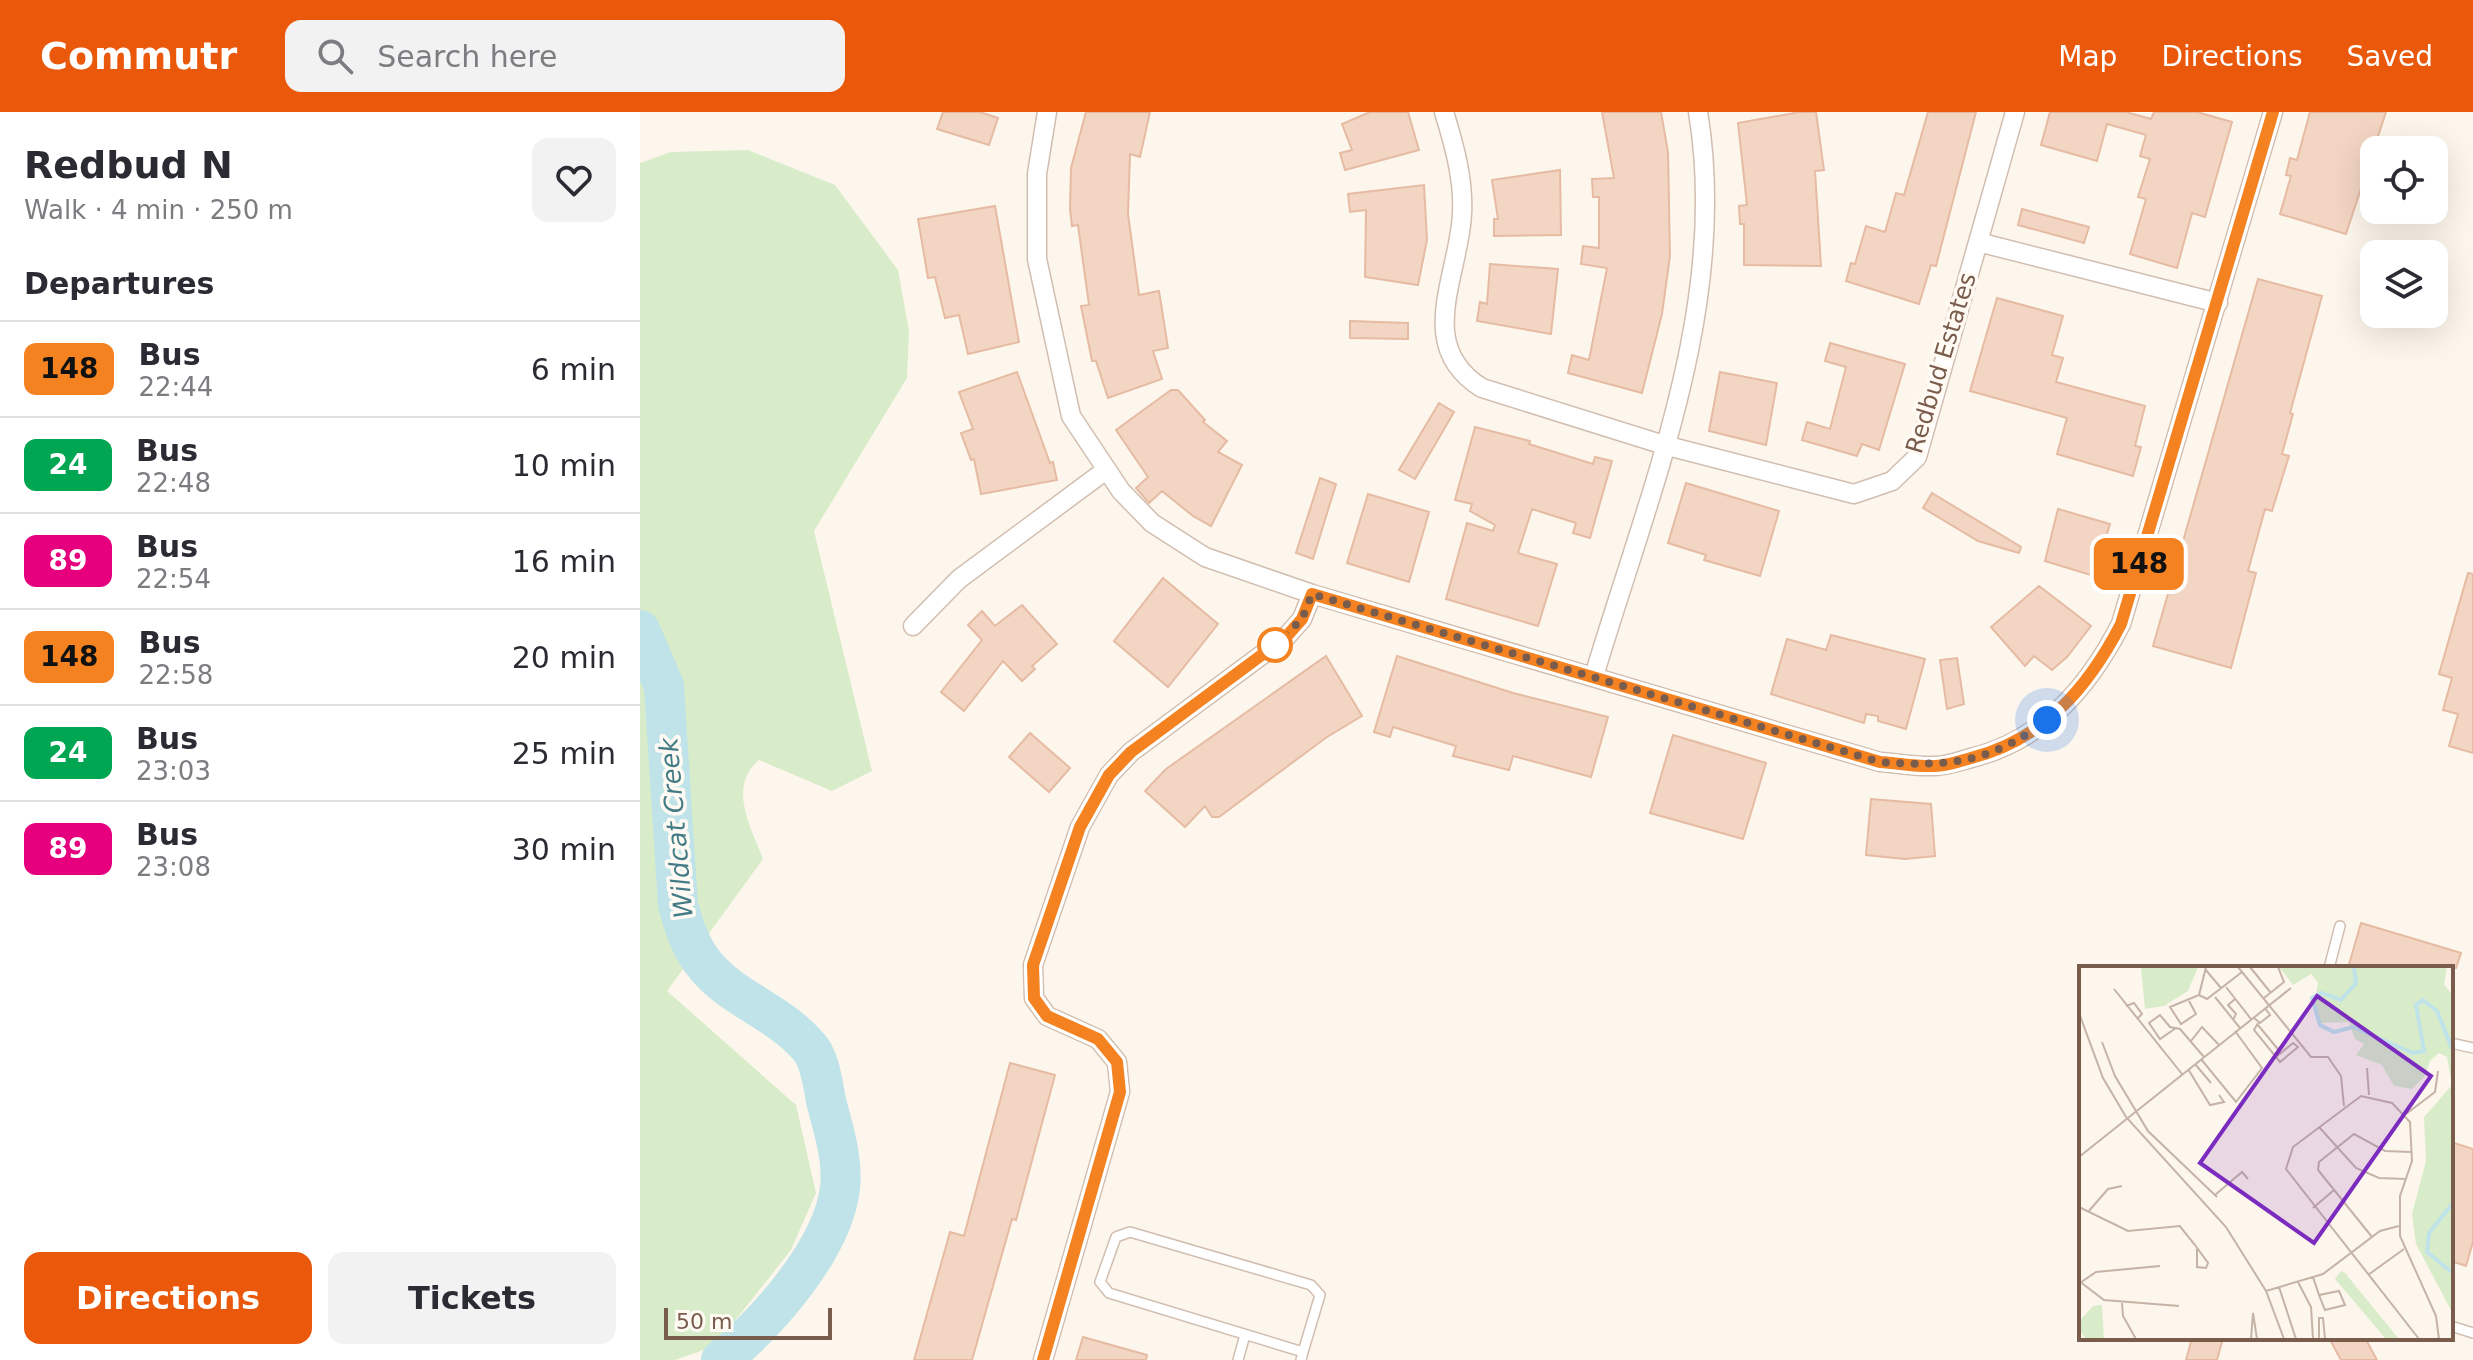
<!DOCTYPE html>
<meta charset="utf-8">
<style>
body{margin:0;font-family:"DejaVu Sans",sans-serif;background:#f2f2f3;color:#2b2b33;height:100vh;display:flex;flex-direction:column;font-size:30px;white-space:nowrap}
*{box-sizing:border-box;margin:0}
p{font-size:26px;color:#7c7c81}
.icon{flex:none;width:44px;height:44px;fill:none;stroke:currentColor;stroke-width:2;stroke-linecap:round;stroke-linejoin:round}
.map{position:relative;flex:1;overflow:hidden}
.details{display:flex;flex-direction:column;background:#fff;width:640px}
.details>*{flex:none}
.badge{padding:0 16px;border-radius:12px;font-size:28px;line-height:52px}
.tools{position:absolute;left:1720px;top:24px;display:grid;gap:16px}
.tools a{display:grid;place-items:center;width:88px;height:88px;border-radius:16px;background:#fff;box-shadow:0 8px 32px #0002;font-size:40px}
.scale{position:absolute;left:24px;bottom:20px;width:168px;box-sizing:border-box;padding-left:8px;border:4px solid #7a5c4d;border-top:0;font-size:22px;line-height:28px;white-space:nowrap;color:#7a5c4d;-webkit-text-stroke:6px #fffaf3;paint-order:stroke}
.you{position:absolute;width:40px;height:40px;margin:-20px;border:6px solid #fff;border-radius:50%;background:#1a73e8;box-shadow:0 0 0 12px #1a73e833}
.map>.badge{position:absolute;translate:-50% -50%;box-shadow:0 0 0 4px #fff}
h2{padding:0 24px;font-size:30px;line-height:72px}
.round{display:grid;place-items:center;flex:none;width:84px;height:84px;border-radius:16px;background:#f2f2f3}
.headline{display:flex;align-items:center;justify-content:space-between;height:136px;padding:0 24px}
h1{font-size:38px;font-weight:600;line-height:60px}
.action{display:flex;gap:16px;margin-top:auto;padding:16px 24px}
.action a{flex:1;height:92px;border-radius:16px;background:#ea580c;color:#fff;font-size:32px;font-weight:600;line-height:92px;text-align:center}
.action a+a{background:#f2f2f3;color:#2b2b33}
ul{padding:0;list-style:none}
li{display:flex;align-items:center;gap:24px;height:96px;padding:0 24px;border-top:2px solid #e1e1e2}
li div{flex:1}
li b{display:block;font-size:30px}
li em{font-style:normal}
li .badge{min-width:88px;font-weight:700;text-align:center}
header{display:flex;align-items:center;gap:48px;box-sizing:border-box;height:112px;padding:0 40px;background:#ea580c;color:#fff}
header strong{font-size:38px}
nav{display:flex;gap:44px;margin-inline-start:auto;font-size:28px}
.search{width:560px;height:72px;background:#f2f2f3;display:flex;align-items:center;gap:20px;box-sizing:border-box;padding:0 28px;border-radius:16px;color:#7c7c81;font-size:30px}
main{display:flex;flex:1;min-height:0}
.map>svg:first-child{display:block}
</style>
<header>
<strong>Commutr</strong>
<div class="search"><svg class="icon" aria-label="search" viewBox="0 0 24 24"><circle cx="10" cy="10" r="6"/><path d="M15 15l6 6"/></svg>Search here</div>
<nav><a>Map</a><a>Directions</a><a>Saved</a></nav>
</header>
<main>
<section class="details">
<div class="headline"><div><h1>Redbud N</h1><p>Walk · 4 min · 250 m</p></div><a class="round"><svg class="icon" aria-label="heart" viewBox="0 0 24 24"><path d="M12 20l-8-8c-3-5 5-10 8-4 3-6 11-1 8 4z"/></svg></a></div>
<h2>Departures</h2>
<ul>
<li><span class="badge" style="background:#f58220;color:#111">148</span><div><b>Bus</b><p>22:44</p></div><em>6 min</em></li>
<li><span class="badge" style="background:#00a651;color:#fff">24</span><div><b>Bus</b><p>22:48</p></div><em>10 min</em></li>
<li><span class="badge" style="background:#e6007e;color:#fff">89</span><div><b>Bus</b><p>22:54</p></div><em>16 min</em></li>
<li><span class="badge" style="background:#f58220;color:#111">148</span><div><b>Bus</b><p>22:58</p></div><em>20 min</em></li>
<li><span class="badge" style="background:#00a651;color:#fff">24</span><div><b>Bus</b><p>23:03</p></div><em>25 min</em></li>
<li><span class="badge" style="background:#e6007e;color:#fff">89</span><div><b>Bus</b><p>23:08</p></div><em>30 min</em></li>
</ul>
<div class="action"><a>Directions</a><a>Tickets</a></div>
</section>
<div class="map">
<svg width="1833" height="1248" viewBox="0 0 1833 1248">
<rect width="100%" height="100%" fill="#fdf6ec"/>
<!-- green -->
<path fill="#d8ecc9" d="M108,38L195,73L258,158L269,219L267,266L174,419L232,659L192,679L119,648C87,675 111,715 123,747L27,879L156,993L176,1081L151,1138L75,1234L35,1248H0V51L31,40Z"/>
<g fill="none" stroke-linecap="round" stroke-linejoin="round">
<!-- river -->
<path stroke="#bfe3e8" stroke-width="40" d="M0,518L24,574L38,793C44,814 50,835 65,853C92,887 137,898 169,935C181,948 183,976 187,993C194,1018 203,1049 200,1076C193,1137 127,1211 81,1248"/>
</g>
<!-- building -->
<path fill="#f3d5c3" stroke="#e6bba3" stroke-width="2" d="M303,0H340L358,6L349,33L297,17Z
M446,0H510L500,45L490,42L488,102L499,183L519,179L528,236L513,239L522,267L468,286L456,249H452L441,194L449,193L438,113L432,114L430,97L431,56Z
M730,0H768L779,38L705,58L700,41L712,38L702,12Z
M962,0H1021L1028,40L1030,144L1022,202L1002,281L928,261L932,243L949,248L967,156L941,152L943,134L959,136V85H953L952,67L974,66Z
M1160,0H1176L1184,58L1175,59L1181,154L1104,153V112H1100L1099,94L1107,93L1098,11Z
M1288,0H1336L1296,154L1291,153L1279,192L1206,169L1211,151L1215,152L1226,114L1245,120L1256,81L1264,83Z
M1410,0H1486L1511,7L1514,0H1557L1592,10L1565,105L1552,101L1537,156L1490,142L1506,87L1498,85L1510,47L1500,44L1506,23L1467,12L1457,49L1401,33Z
M1670,0H1746L1706,122L1640,102L1651,64L1646,63L1650,46L1657,48Z
M920,58L921,123L854,124V107H858L852,68Z
M784,73L787,128L778,173L725,165L726,98L710,100L708,82Z
M355,94L379,230L328,242L319,203L305,206L295,165L288,166L278,107Z
M1382,97L1449,115L1444,131L1378,113Z
M850,152L918,157L911,222L837,209L840,190L847,192Z
M1618,167L1682,184L1650,301L1653,302L1642,342L1649,344L1632,399L1625,397L1608,459L1616,461L1591,556L1513,534Z
M1357,186L1423,204L1412,243L1423,246L1416,270L1505,294L1495,334L1501,335L1493,364L1417,342L1427,306L1330,279Z
M710,209L768,211V227L710,226Z
M1190,231L1265,252L1239,338L1222,332L1217,344L1162,328L1167,310L1190,317L1206,255L1185,249Z
M377,260L410,351L413,350L417,368L341,382L334,347L331,348L321,321L333,317L319,280Z
M1080,260L1137,271L1126,333L1069,319Z
M531,278H538L565,308L563,310L587,329L578,340L602,353L571,414L553,404L522,379L509,391L496,376L508,365L476,318Z
M799,291L814,300L775,367L759,358Z
M835,315L890,329L889,332L953,352L955,345L972,349L950,426L933,421L936,411L892,397L878,441L917,452L898,514L806,487L827,411L853,419L855,413L830,399L832,392L815,388Z
M680,366L696,372L673,447L656,441Z
M1046,371L1139,399L1120,464L1064,448L1066,443L1028,431Z
M1292,381L1381,435L1379,441L1338,429L1283,396Z
M728,382L789,400L769,470L707,451Z
M1418,397L1470,412L1454,464L1405,449Z
M1828,461L1833,462V641L1809,634L1818,602L1803,598L1812,566L1799,562Z
M523,466L578,512L528,575L474,529Z
M1399,474L1451,514L1427,545L1412,558L1394,544L1385,554L1351,515Z
M382,493L417,532L392,554L395,557L382,569L363,549L324,599L301,580L342,528L328,513L342,499L355,514Z
M1191,523L1285,547L1266,617L1238,609V604L1226,602L1224,611L1131,582L1147,527L1186,538Z
M686,544L722,604L687,625L579,705H572L565,694L545,715L505,679L526,657Z
M757,544L873,581L968,605L951,665L873,644L869,658L813,644L816,634L753,615L750,625L734,620Z
M1317,546L1324,592L1307,597L1300,548Z
M390,621L430,656L409,680L369,645Z
M1033,623L1126,651L1103,727L1010,701Z
M1231,687L1291,692L1295,744L1265,747L1226,743Z
M1721,811L1821,841L1816,856H1708Z
M370,951L415,963L376,1108L372,1107L332,1248H274L310,1120L324,1124Z
M1811,1030L1833,1037V1130L1826,1154L1811,1149Z
M443,1225L507,1243L506,1248H436Z
M1552,1226H1583L1577,1248H1546Z
M1689,1226H1725L1737,1248H1701Z"/>
<g fill="none" stroke-linecap="round" stroke-linejoin="round">
<defs>
<path id="lane" d="M1689,856L1700,814
M1811,931L1833,936
M1811,1214L1833,1221
M598,1248L605,1223
M661,1248L663,1240L680,1183L671,1173L490,1120L476,1125L460,1170L469,1181L663,1240"/>
<path id="street" d="M407,0L397,62V147L431,304L481,379L512,411L565,445L672,482L1240,650C1258,651 1277,655 1295,654C1307,654 1320,649 1331,646C1403,628 1448,576 1481,512L1633,0
M804,0C814,32 824,68 822,102C819,164 774,234 842,276L1024,333L1214,382L1252,369L1277,345L1375,0
M1338,130L1578,191
M273,514L319,467L466,358
M954,564C1008,383 1090,192 1058,0
M403,1248L480,980L477,950L458,927L407,904L394,886L393,853L440,715L469,663L491,640L646,525L662,507L672,482"/>
</defs>
<!-- lane casing -->
<use href="#lane" stroke="#d1beb0" stroke-width="12"/>
<!-- street casing -->
<use href="#street" stroke="#d1beb0" stroke-width="21"/>
<!-- lane -->
<use href="#lane" stroke="#fff" stroke-width="9"/>
<!-- street -->
<use href="#street" stroke="#fff" stroke-width="18"/>
</g>
<g fill="none" stroke-linecap="round" stroke-linejoin="round">
<defs>
<path id="line" d="M403,1248L480,980L477,950L458,927L407,904L394,886L393,853L440,715L469,663L491,640L646,525L662,507L672,482L1240,650C1258,651 1277,655 1295,654C1307,654 1320,649 1331,646C1403,628 1448,576 1481,512L1633,0"/>
</defs>
<!-- line casing -->
<use href="#line" stroke="#fff" stroke-width="18"/>
<!-- line -->
<use href="#line" stroke="#f58220" stroke-width="12"/>
<!-- walk -->
<path stroke="#7a5c4d" stroke-width="8" stroke-dasharray="0 14.4" d="M635,533L662,507L672,482L1240,650C1308,655 1351,651 1407,608"/>
</g>
<!-- markers -->
<circle fill="#fff" stroke="#f58220" stroke-width="4" cx="635" cy="533" r="16"/>
<g text-anchor="middle" dominant-baseline="central" stroke-width="7" stroke-linejoin="round" paint-order="stroke">
<!-- street labels -->
<g font-size="24" fill="#7a5c4d" stroke="#fffaf3">
<text transform="translate(1301 251) rotate(-73)">Redbud Estates</text>
</g>
<!-- water labels -->
<g font-size="26" font-style="italic" fill="#437c86" stroke="#fffaf3">
<text transform="translate(36 716) rotate(-95)">Wildcat Creek</text>
</g>
</g>
<!-- overview -->
<g transform="translate(1439 854)">
<rect width="374" height="374" fill="#fdf6ec"/>
<path d="M62,1H119L109,25L85,40L66,43ZM200,1H368L365,18L374,30V348L337,278L333,248L347,195L345,151L373,119L368,91L360,87L351,95L346,110L333,123L315,120L303,99L277,89L285,78L276,73L270,56L242,57L235,38L239,17L232,8L214,19ZM262,305L266,307L320,373H307L256,313ZM23,339L25,373H7L0,364L2,353L14,340Z" fill="#d8ecc9"/>
<path fill="none" stroke="#bfe3e8" stroke-width="4" d="M275,1L277,17L262,34L243,27L233,32L241,59L255,66L274,61L334,87L345,85L337,39L344,34L358,45L374,85M374,237L350,267L348,286L374,307"/>
<path fill="none" stroke="#c5b3a7" stroke-width="2" d="M159,1L232,91H249L262,110L265,140M171,1L192,27M126,3L142,22M147,21L172,53M35,23L103,108M120,29L128,33L163,6M136,31L161,62M185,32L205,16L199,1M110,35L117,48L102,58L91,41L120,29L127,1M47,40L55,37L63,48L58,53M0,47L24,112L47,151L147,261L187,325L205,373M174,51L181,57L191,49L186,42M154,54L157,48L149,39L156,33M179,57L175,64L201,96L219,81L214,77L197,91M179,59L202,87M97,62L81,73L70,57L81,49L91,61L101,63L125,91M112,75L123,61L140,79M23,76L36,110L69,165L138,231M122,93L157,136L183,102L156,65M116,98L132,117M288,102L290,129M109,103L131,139L145,136L140,129M327,148L356,126L359,105M240,161L277,202L300,212L327,213M0,191L212,22M136,229L163,206L169,213M0,241L49,265L101,260L103,263L116,279L129,297L127,302L118,301V283M234,242L255,224M9,246L29,223L43,220M293,271L239,204L240,196L275,168L306,185L332,186M289,309L325,283M234,311L240,329L260,325L266,339L246,344L240,329M0,315L25,334L100,340M219,316L232,341L234,373M1,317L17,306L81,300M200,321L217,373M187,325L244,308L301,265L320,260M43,337L44,350L57,373M172,373L174,347L178,373M240,373V352H244L246,373M340,373L207,203L214,181L282,130L313,137L331,156L333,195L321,230V270L357,350L360,373"/>
<path fill="#7b2cbf" fill-opacity="0.15" stroke="#7b2cbf" stroke-width="4" d="M238,30L352,110L235,277L121,197Z"/>
<rect width="374" height="374" fill="none" stroke="#7a5c4d" stroke-width="4"/>
</g>
</svg>
<div class="tools">
<a><svg class="icon" aria-label="locate" viewBox="0 0 24 24"><circle cx="12" cy="12" r="6"/><path d="M12 2v4M12 18v4M2 12h4M18 12h4"/></svg></a>
<a><svg class="icon" aria-label="layers" viewBox="0 0 24 24"><path d="M12 4l9 5-9 5-9-5zM3 14l9 5 9-5"/></svg></a>
</div>
<div class="scale">50 m</div>
<div class="you" style="left:1407px;top:608px"></div>
<b class="badge" style="left:1499px;top:452px;background:#f58220;color:#111">148</b>
</div>
</main>
